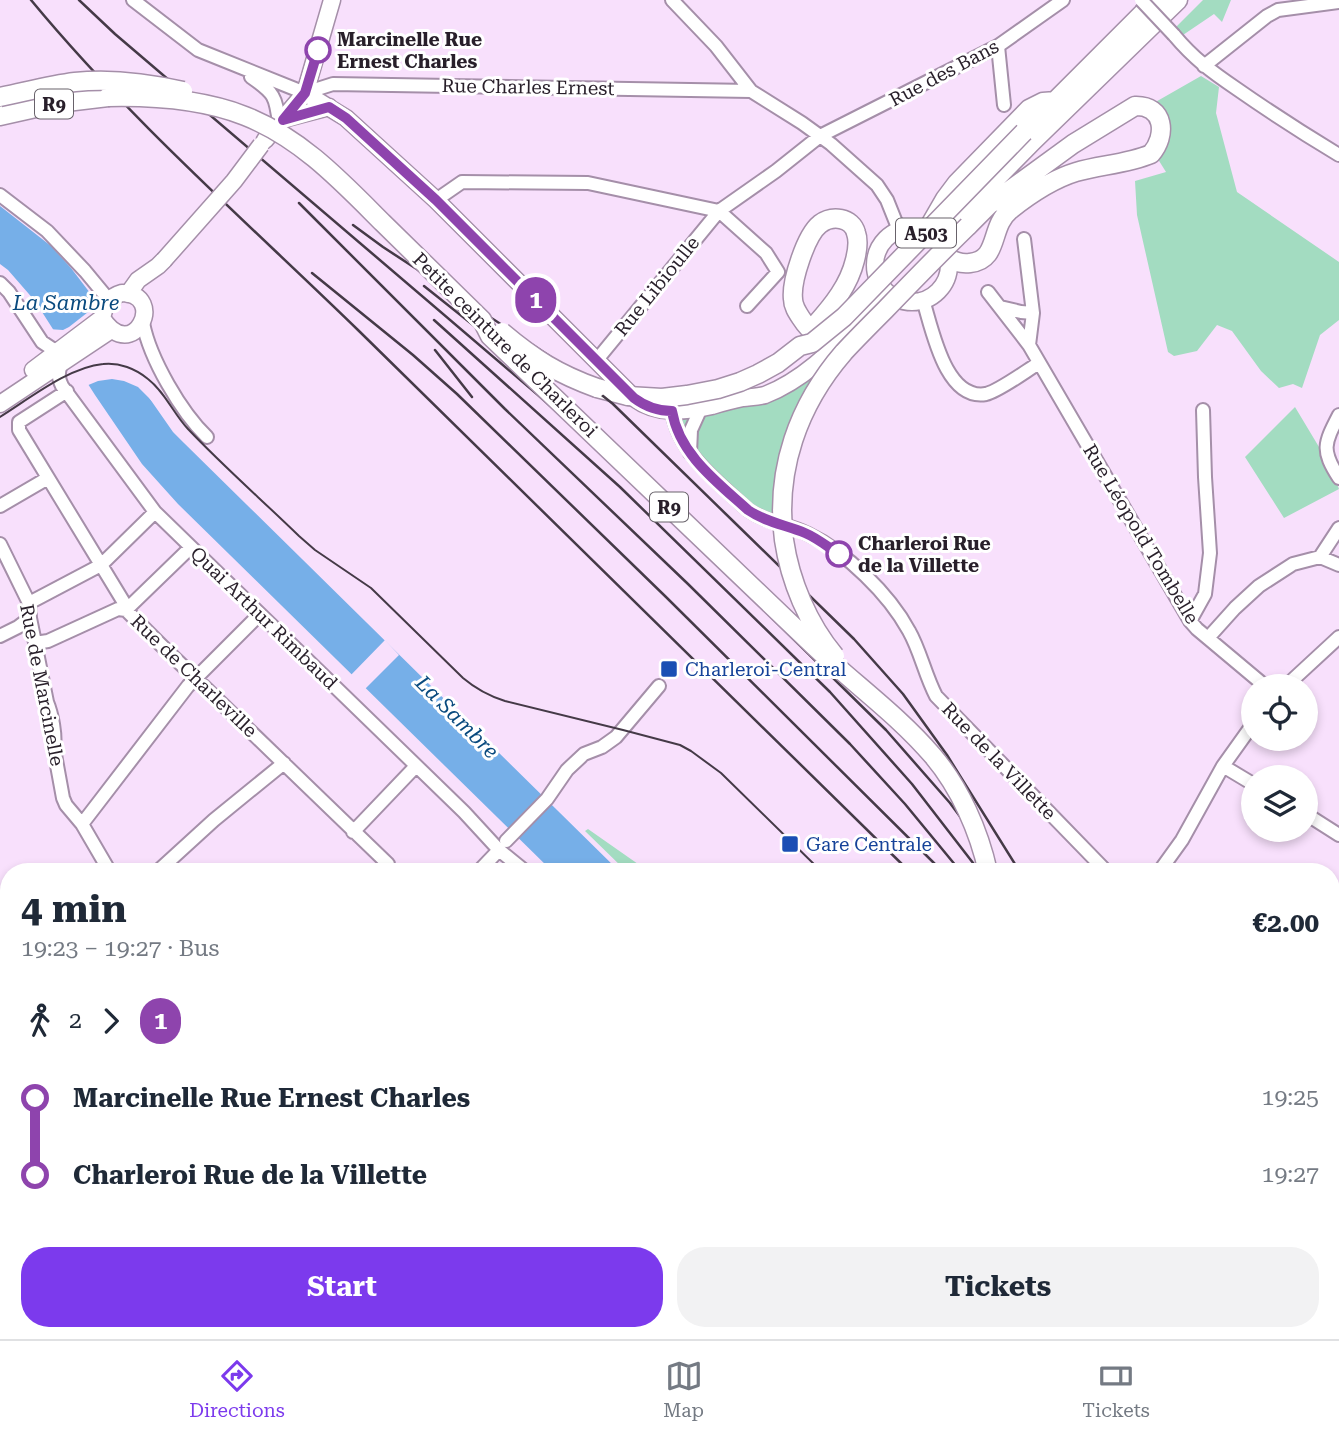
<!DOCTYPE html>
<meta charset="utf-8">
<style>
body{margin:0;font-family:"Roboto Serif",serif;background:#f2f2f3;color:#1f2937;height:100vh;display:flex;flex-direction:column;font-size:26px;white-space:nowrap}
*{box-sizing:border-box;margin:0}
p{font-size:23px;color:#747a83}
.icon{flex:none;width:38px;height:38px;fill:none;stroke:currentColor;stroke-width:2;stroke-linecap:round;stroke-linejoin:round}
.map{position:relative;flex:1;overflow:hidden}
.side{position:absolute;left:0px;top:863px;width:1340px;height:478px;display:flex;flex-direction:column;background:#fff;border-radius:28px 28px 0 0;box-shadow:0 4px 10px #0003}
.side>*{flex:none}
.badge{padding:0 14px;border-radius:23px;font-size:24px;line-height:46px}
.controls{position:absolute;left:1241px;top:674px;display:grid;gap:14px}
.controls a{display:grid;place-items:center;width:77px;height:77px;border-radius:50%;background:#fff;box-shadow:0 4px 10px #0003;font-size:35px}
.map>.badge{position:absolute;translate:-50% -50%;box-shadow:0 0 0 4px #fff}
.legs{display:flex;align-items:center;gap:10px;height:77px;padding:0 21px;font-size:23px}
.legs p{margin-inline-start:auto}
.headline{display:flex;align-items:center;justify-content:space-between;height:119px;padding:0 21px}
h1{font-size:38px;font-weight:700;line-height:52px}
.button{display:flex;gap:14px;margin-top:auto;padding:14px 21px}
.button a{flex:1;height:80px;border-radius:28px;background:#7c3aed;color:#fff;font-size:28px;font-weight:700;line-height:80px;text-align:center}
.button a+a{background:#f2f2f3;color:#1f2937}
ul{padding:0 21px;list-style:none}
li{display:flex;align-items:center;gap:24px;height:77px;font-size:26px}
li i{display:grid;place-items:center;width:10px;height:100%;margin:0 9px;background:currentColor}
li i::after{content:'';width:18px;height:18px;margin:-9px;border:5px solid;border-radius:50%;background:#fff}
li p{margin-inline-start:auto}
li:first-child i{background:linear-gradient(#0000 50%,currentColor 0)}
li:last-child i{background:linear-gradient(currentColor 50%,#0000 0)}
.menu{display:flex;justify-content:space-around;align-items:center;height:98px;border-top:2px solid #e0e1e3;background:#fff;font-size:19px;color:#747a83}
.menu a{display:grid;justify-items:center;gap:4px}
.menu .current{color:#7c3aed}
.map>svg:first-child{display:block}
</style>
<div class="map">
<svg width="1339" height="1339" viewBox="0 0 1339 1339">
<rect width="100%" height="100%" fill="#f8e0fc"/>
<!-- green -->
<path fill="#a3dcc1" d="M1203,0H1231L1222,22L1214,14L1183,35L1176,27Z
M1201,76L1219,87L1216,113L1237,192L1339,262V320L1320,335L1302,388L1293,384L1279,388L1261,371L1232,331L1217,325L1197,351L1174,356L1168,352L1137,215L1135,181L1166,172L1156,156L1152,104Z
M811,374L813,382L779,465L774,499V517L752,508L698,455L681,424L678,415Z
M1295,407L1328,462L1339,489L1284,518L1245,457Z
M588,829L638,864L645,871H626L585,831Z"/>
<!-- water -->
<path fill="#76afe8" d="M0,206L51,246L71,268L90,293L102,318L134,367L150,399L173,432L184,443L619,871H552L178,504L142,464L95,395L35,301L8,270L0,264Z
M965,1332H1031L1034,1339H970Z"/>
<!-- pier -->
<path fill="#f8e0fc" d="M93,304L99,305L137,365L155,399L152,401L138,387L124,381L112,379L98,381L86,386L48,329L63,330L69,327L92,309Z
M385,640L399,655L363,691L349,677Z"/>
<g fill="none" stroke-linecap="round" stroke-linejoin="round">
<defs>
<path id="minor" d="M133,0L198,50L305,93L333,84L751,91
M672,0L716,46L751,91L802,123L831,144L877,185L887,200L899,230
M1174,35C1194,59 1212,72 1237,89C1270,112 1304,134 1339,155
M998,46L1004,105
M1204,66L1267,16L1278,10L1339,2
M251,77C274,93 276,96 279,124
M0,195L47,231L85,271L109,300
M436,200L462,182L588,183L719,211L766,253L778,272L747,306
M1024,239L1033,313L1029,345
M0,283L9,292L42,342L51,348L59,351
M988,292L1029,345L1190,621L1197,629L1265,686
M923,300C932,328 945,401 986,394C999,391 1026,371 1039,363
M1000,307L1021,312L1033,313
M143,323C150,359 181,412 207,437
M596,361L719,211L776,171L820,136L998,46L1063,0
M61,364C58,373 58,378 62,386L155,512L464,812L499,850L526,872
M67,391L19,422V430L123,601L126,610L161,645L388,864
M672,411C679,454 718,482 748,510C767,523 788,524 808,534C846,552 889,594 909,631C920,650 925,675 936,696L1107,872
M1339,415C1324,444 1321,450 1339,478
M690,453L691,430L701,408
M0,506L48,478
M0,544L29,603L30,618L47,702C52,714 56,735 54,749L63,798L66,805L82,824L110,872
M1320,557L1339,528
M29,603L101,565L155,512
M1190,621L1205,594L1210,553L1205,477L1203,410
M0,636L18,627L30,618
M1208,638L1235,608L1259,586L1293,564L1320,557L1339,565
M35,643L48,641L118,609L126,610L190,548
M1286,686L1339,637
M1223,766L1253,784
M1306,814L1339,835
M82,824L188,686L260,614
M353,832L416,766
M506,841L547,799L567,770L584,754L602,747L616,737L659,686
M157,872L214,820L284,763
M478,872L499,850
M1159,872L1182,840L1223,766L1253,724
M0,899L9,917
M0,932L9,927
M0,1043L9,1054
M1332,1183L1339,1195
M207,1332L212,1339
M277,1332L284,1339"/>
<path id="major" d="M305,93L346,118L436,200L634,398C657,415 685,412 712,406C722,403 733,400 743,398C751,397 758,397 765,395C811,377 843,338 878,304L887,298L895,297
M283,119L329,107
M265,140L305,93L332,0
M875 265a37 37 0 1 1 74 0a37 37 0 1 1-74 0Z
M122,293C168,294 133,366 102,318C105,305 108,297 122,293Z
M128,294L138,280L158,266L164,260
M33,370L102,318
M0,404L111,330
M1332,955L1339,952
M1182,1332L1187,1339
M452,1339L461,1332
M467,1339L475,1332
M695,1339L700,1332
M836,1339L840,1332"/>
<path id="highway" d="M0,116L58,103L108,97
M1024,132L1156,0
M930,225L945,199L957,183L1029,109L1043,102L1056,101
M968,226L999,195
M944,246L953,224L962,213L1032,142L1178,0
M949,258C955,262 962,264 970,263C1000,260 989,227 1010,210C1029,195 1053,179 1076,172C1100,165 1127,164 1151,154C1167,136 1165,105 1135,106L1073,144L992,203
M816,324C833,305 849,285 855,260C857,252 859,241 856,233C852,217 832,215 820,224C806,235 791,281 793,299C793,306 797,312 801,318C810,332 819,339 836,338
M597,388L628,396
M738,1339L743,1332
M754,1339L759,1332
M795,1339L800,1332
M815,1339L820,1332"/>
</defs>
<!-- minor casing -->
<use href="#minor" stroke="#a58fa9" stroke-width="16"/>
<!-- major casing -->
<use href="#major" stroke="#a58fa9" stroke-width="19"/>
<!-- highway casing -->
<use href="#highway" stroke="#a58fa9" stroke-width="21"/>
<!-- minor -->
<use href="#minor" stroke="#fff" stroke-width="12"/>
<!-- major -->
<use href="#major" stroke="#fff" stroke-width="16"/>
<!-- highway -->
<use href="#highway" stroke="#fff" stroke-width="18"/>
<!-- tram -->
<path stroke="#453a47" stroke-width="2" d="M0,417C29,399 69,367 103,364C119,362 136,369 148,379C165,392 173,413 188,429C223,466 262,500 299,536L315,550L371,588L463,678C476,689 489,696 505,701L623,730L680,745L691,751L721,773L822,872"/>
<!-- rail -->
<path stroke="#453a47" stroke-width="2.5" d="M31,0C130,120 248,223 359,331C543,511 727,691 910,872
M79,0L115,34L538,395L612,461L886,730L950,803L1001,872
M299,203L505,409L688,584L850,744L905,804L961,872
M353,225L383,247L548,355L583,380L613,404L733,521L854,639L903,694L947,755L1020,872
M312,273L413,355L457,394L666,597L943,872
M424,286L547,384L612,442L899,723L927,755L956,796
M434,320L620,487L830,692L912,784L980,872
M435,350L472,397
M1332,1331L1337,1339
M1300,1332L1305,1339
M1317,1332L1322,1339
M1060,1339L1064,1332"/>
<defs>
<path id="minor-bridge" d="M1141,0L1174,35"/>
<path id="major-bridge" d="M164,260L234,181L261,145"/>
<path id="highway-bridge" d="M0,97C25,92 50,85 75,82C111,78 148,83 183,91
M108,97C153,96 202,99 245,116C301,138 341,181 383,223C416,255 449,288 482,320L490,336L814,646C853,683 898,715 933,756C960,788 979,831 988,872
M502,332C534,359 558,374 597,388
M628,396L662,398L687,395L718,389L740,382L758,374L778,363L800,346L812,343L844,317L1024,132
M835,656C808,624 790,581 784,540C775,470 798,405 844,352C857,338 871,324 885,310C912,282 939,254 968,226"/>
</defs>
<!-- minor-bridge casing -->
<use href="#minor-bridge" stroke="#a58fa9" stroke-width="16" stroke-linecap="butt"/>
<!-- major-bridge casing -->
<use href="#major-bridge" stroke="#a58fa9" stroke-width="19" stroke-linecap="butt"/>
<!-- highway-bridge casing -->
<use href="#highway-bridge" stroke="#a58fa9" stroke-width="21" stroke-linecap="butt"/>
<!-- minor-bridge -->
<use href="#minor-bridge" stroke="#fff" stroke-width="12"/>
<!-- major-bridge -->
<use href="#major-bridge" stroke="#fff" stroke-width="16"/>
<!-- highway-bridge -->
<use href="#highway-bridge" stroke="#fff" stroke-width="18"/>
</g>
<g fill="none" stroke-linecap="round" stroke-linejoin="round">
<defs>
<path id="line-1" d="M318,50L305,93L283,120L329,107L346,118L436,200L634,398C646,407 657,411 672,411C679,454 717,482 748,510C765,522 786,525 805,533C817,538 828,547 839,554"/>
</defs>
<!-- line-1 casing -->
<use href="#line-1" stroke="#fff" stroke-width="16"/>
<!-- line-1 -->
<use href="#line-1" stroke="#8e44ad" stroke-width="10"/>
</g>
<!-- markers -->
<g fill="#fff" stroke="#8e44ad" stroke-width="3.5">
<circle cx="318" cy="50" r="12"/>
<circle cx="839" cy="554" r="12"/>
</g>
<g fill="#1a4fb4" stroke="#fff" stroke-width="2.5">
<rect x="660" y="660" width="18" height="18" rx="3.5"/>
<rect x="781" y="835" width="18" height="18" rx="3.5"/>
</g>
<g text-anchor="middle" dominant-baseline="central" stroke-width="6" stroke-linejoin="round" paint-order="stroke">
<!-- shield labels -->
<g fill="#fff" stroke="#68626a" stroke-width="2">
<rect x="35" y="89.5" width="38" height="29" rx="5"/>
<rect x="896" y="218.5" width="60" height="29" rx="5"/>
<rect x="650" y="492.5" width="38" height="29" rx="5"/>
</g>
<g font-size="18" font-weight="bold" fill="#281f2a">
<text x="54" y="104">R9</text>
<text x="926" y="233">A503</text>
<text x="669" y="507">R9</text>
</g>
<!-- stop labels -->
<g font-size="19" font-weight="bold" fill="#281f2a" stroke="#fff" text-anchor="start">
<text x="337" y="39">Marcinelle Rue<tspan x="337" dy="22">Ernest Charles</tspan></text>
<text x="858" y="543">Charleroi Rue<tspan x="858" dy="22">de la Villette</tspan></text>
</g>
<!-- street labels -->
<g font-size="19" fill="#281f2a" stroke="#fff">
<text transform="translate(944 73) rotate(-28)">Rue des Bans</text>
<text transform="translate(528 87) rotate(1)">Rue Charles Ernest</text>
<text transform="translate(657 286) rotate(-51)">Rue Libioulle</text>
<text transform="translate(505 345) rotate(45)">Petite ceinture de Charleroi</text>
<text transform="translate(1141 534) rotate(59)">Rue Léopold Tombelle</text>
<text transform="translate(264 618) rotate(44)">Quai Arthur Rimbaud</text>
<text transform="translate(194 676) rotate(44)">Rue de Charleville</text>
<text transform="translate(42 685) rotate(79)">Rue de Marcinelle</text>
<text transform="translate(999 761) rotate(46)">Rue de la Villette</text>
</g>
<!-- transit labels -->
<g font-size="19" fill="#164399" stroke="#fff" text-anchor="start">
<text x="685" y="669">Charleroi-Central</text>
<text x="806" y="844">Gare Centrale</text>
</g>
<!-- water labels -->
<g font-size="21" font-style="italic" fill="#094a7e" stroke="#fff">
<text x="66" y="303">La Sambre</text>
<text transform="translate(457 717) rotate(45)">La Sambre</text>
</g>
</g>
</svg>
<div class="controls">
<a><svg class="icon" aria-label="locate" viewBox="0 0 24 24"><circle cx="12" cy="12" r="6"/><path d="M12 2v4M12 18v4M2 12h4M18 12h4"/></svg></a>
<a><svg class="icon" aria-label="layers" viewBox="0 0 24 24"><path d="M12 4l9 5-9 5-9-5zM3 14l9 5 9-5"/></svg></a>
</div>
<b class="badge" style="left:536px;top:300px;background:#8e44ad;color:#fff">1</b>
<section class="side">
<div class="headline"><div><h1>4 min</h1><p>19:23 – 19:27 · Bus</p></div><b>€2.00</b></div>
<div class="legs"><svg class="icon" aria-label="walk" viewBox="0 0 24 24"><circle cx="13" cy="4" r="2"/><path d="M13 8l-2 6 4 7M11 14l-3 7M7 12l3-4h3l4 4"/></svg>2<svg class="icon" aria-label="forward" viewBox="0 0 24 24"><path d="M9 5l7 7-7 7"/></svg><b class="badge" style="background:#8e44ad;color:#fff">1</b></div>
<ul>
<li><i style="color:#8e44ad"></i><b>Marcinelle Rue Ernest Charles</b><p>19:25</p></li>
<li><i style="color:#8e44ad"></i><b>Charleroi Rue de la Villette</b><p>19:27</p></li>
</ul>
<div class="button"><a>Start</a><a>Tickets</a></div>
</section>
</div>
<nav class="menu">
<a class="current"><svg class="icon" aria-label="directions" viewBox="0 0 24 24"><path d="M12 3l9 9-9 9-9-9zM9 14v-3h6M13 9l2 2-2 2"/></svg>Directions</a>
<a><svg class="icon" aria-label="map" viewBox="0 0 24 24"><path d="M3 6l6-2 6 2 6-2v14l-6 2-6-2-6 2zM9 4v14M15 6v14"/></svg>Map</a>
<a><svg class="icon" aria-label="tickets" viewBox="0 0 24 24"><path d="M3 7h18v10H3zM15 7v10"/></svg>Tickets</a>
</nav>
